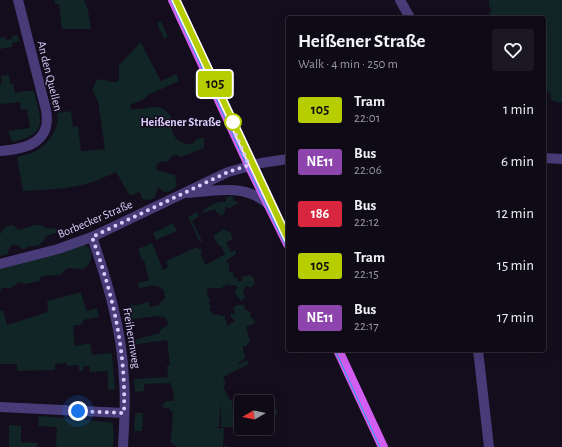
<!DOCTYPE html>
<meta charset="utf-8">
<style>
body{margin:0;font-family:"Alegreya Sans",sans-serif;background:#1c1823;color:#f1f3f6;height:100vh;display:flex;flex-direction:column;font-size:15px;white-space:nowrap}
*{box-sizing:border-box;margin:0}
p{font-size:13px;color:#9b9aa1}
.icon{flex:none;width:22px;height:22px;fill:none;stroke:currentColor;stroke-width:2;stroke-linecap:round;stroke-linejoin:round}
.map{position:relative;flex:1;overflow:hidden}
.side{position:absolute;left:286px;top:16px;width:260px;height:336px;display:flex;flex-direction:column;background:#0e0a16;border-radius:4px;box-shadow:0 4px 16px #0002,0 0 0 1px #2e2b35}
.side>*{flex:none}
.badge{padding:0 8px;border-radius:3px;font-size:14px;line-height:26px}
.needle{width:26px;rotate:260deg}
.controls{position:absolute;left:234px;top:395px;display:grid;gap:8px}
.controls a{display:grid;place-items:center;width:40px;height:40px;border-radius:4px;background:#0e0a16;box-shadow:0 4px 16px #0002,0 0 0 1px #2e2b35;font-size:20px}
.you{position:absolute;width:20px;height:20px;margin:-10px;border:3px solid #fff;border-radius:50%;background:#1a73e8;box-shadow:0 0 0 6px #1a73e833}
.map>.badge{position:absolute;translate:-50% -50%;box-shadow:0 0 0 2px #fff}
.round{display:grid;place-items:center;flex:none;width:42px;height:42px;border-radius:4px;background:#1c1823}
.head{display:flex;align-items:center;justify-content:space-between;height:68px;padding:0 12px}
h1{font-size:19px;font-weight:600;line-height:30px}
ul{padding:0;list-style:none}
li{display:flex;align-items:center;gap:12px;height:52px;padding:0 12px}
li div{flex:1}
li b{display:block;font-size:15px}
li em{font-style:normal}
li .badge{min-width:44px;font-weight:700;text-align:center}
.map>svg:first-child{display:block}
</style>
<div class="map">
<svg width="562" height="447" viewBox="0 0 562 447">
<rect width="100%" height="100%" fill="#130d1d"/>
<!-- green -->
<path fill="#112426" d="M54,0H84L88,10L91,29H62L59,4H55Z
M489,0H562V102L559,103L551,100L550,93L544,90V18H488L491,9L489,6Z
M161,21L168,37L164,39L157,23Z
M17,35L20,41L12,43V47L0,49V38L4,37L7,40L12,39V36Z
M141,42C147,56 154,67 161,81L176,74L179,81L148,95L144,99L130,105L131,109C147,111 160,99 171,117C170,134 176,145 194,144L193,142L199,138H204V148L181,157L177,155H173L169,160L166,162L162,161L156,165L157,170L175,175L177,185C173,190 171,192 164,192L158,187L155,198L149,200L143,199L139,192L130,196L116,172C109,175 101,179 93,182C71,189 46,190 23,191L17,157C23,155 30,154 36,151C49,144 60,128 57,113L71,111L73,127L78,126L81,151L105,149L98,101L93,92V88L96,81L101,79L112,82H117L119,79V65Z
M9,75L10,84H13L15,93L24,91H34C41,121 49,134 12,142L8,131L30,128L27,109L21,110L20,102L0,104V84L2,83L1,76Z
M231,196L233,197L234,201L238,202V203L230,208L225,207V212L222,216L216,212L215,209L203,213L204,209H206C212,204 218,201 226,202V198Z
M197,212L199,216L192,221L202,241L200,242L188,217Z
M173,223L177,231L156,240L153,233Z
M12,225L20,230L34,225H41L46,228L69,229L46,236C43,245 37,247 28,246L25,249H21L19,245H12L9,249L8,254L0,256V234L5,227Z
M224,229L228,232L230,231L233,239L226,242L231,252L235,250L236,252V254L226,261V263L229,262V271L234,273L233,277L237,278V281H242V277L250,275L254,278L255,284L251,287H248L247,286L245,287L243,293L245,297L241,301L239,298L238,299L237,295L234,294L237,288L235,285L231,286L229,284L226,286L225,285L222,288H207L208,298H210L209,303L211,306L209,309L214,315L217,314L222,316L225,315V318L228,326L230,323L234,322L235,321L230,315L232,313L234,315L235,313L233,308C235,305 240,304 244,305L245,309L250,312L251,318L254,319L255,323L246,327L250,341L247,343V346H243L244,354L246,358L238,363L239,364L247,360L249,364L223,377L226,384L223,386L230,400H232L234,427H221V402L219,427L211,428H224L223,446L231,447H178L171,443L170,440L171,439L173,412L170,411L169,408L165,409L162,405L166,401H174L173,390L170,383L144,384V391L135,392L134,379L168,377L167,366L170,365L167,340L131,345L130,341L160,333V330L168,325L166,318L157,316L127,320L125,313L130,310L132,303L133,306L149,302L150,307L159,305L160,302L161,303L162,300L165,299L164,291C156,282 149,286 139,289L138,283L149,280L144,260L142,261L138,249L152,243L163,270L168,267L166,261L197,247L198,249H201L202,251L201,255L205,264H207L226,254H225L221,246H219L213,236Z
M80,243C84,245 88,245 90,250C93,257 90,267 82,269C75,270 67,264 62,274C55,277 48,274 41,277L39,281L25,284L20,282L10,288H2L0,292V267L6,268L11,264L53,252L56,255L62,253L67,248Z
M81,292L86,311L97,308L99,317L83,320V324L73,326L75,346L90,343L92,355L112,353L115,390L108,389V371L90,372L89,366H83V371H79V365L67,366V363L55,364V370L17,371V364H0V311L3,310L7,325L48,312L47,301Z
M234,405H241V426L235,427Z
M275,406L278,414L267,420V410Z
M135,413H143L142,431H134Z
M39,416L109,422L113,424L114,437L113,447H56L57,427L38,426Z
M9,425L21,426V442L38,443L37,447H9Z"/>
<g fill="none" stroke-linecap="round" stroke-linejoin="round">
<!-- minor -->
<path stroke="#483c78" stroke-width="10" d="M400,0L410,18
M0,151C27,149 52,142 46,110L18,0
M92,237C108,283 122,330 124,380C126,402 124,425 123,447
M478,350L489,447
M0,407L124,413"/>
<!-- tertiary -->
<path stroke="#483c78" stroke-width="10" d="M544,158L562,159
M189,193C217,190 247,184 269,205
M0,264L58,249L92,237L228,172L261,163L288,159"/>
<!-- primary -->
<path stroke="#d25ef1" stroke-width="10" d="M173,0L249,165L288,244
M338,350L383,447"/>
<!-- tram -->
<path stroke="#13ace1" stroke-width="1" d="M171,0L247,166L288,250
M335,350L380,447"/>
</g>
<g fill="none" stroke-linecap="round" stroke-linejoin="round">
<defs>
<path id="line" d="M176,0L288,239"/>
</defs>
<!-- line casing -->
<use href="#line" stroke="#fff" stroke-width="9"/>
<!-- line -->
<use href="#line" stroke="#b7cd00" stroke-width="6"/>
<!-- walk -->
<path stroke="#dacdfb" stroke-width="4" stroke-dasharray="0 7.2" d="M78,411L124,413C126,350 113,295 92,237L228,172L249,165L233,128V122"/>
</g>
<!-- markers -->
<circle fill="#fff" stroke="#b7cd00" stroke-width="2" cx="233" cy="122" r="8"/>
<g text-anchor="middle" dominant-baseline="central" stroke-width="3" stroke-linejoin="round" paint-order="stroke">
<!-- street labels -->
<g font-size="12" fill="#dacdfb" stroke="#130d1d">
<text transform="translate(50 76) rotate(76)">An den Quellen</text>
<text transform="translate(95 219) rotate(-23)">Borbecker Straße</text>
<text transform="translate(132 338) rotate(81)">Freiherrnweg</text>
</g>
<!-- stop labels -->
<g font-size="12" font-weight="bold" fill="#dacdfb" stroke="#130d1d" text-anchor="end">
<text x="221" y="122">Heißener Straße</text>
</g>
</g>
</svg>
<div class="controls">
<a><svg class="needle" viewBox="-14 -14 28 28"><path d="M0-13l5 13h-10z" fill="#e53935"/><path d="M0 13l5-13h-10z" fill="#9b9aa1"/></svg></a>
</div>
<div class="you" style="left:78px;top:411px"></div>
<b class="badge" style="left:215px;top:84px;background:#b7cd00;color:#111">105</b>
<section class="side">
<div class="head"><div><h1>Heißener Straße</h1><p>Walk · 4 min · 250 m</p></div><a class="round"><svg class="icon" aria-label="heart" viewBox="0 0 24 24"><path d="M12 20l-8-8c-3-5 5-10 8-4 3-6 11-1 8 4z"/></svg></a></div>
<ul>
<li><span class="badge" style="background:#b7cd00;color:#111">105</span><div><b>Tram</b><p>22:01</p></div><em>1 min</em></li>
<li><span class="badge" style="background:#8e44ad;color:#fff">NE11</span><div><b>Bus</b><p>22:06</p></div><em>6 min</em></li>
<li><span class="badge" style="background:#d7263d;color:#fff">186</span><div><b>Bus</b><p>22:12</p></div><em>12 min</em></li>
<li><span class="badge" style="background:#b7cd00;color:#111">105</span><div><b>Tram</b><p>22:15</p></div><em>15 min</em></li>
<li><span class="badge" style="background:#8e44ad;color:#fff">NE11</span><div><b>Bus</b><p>22:17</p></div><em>17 min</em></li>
</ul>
</section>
</div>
